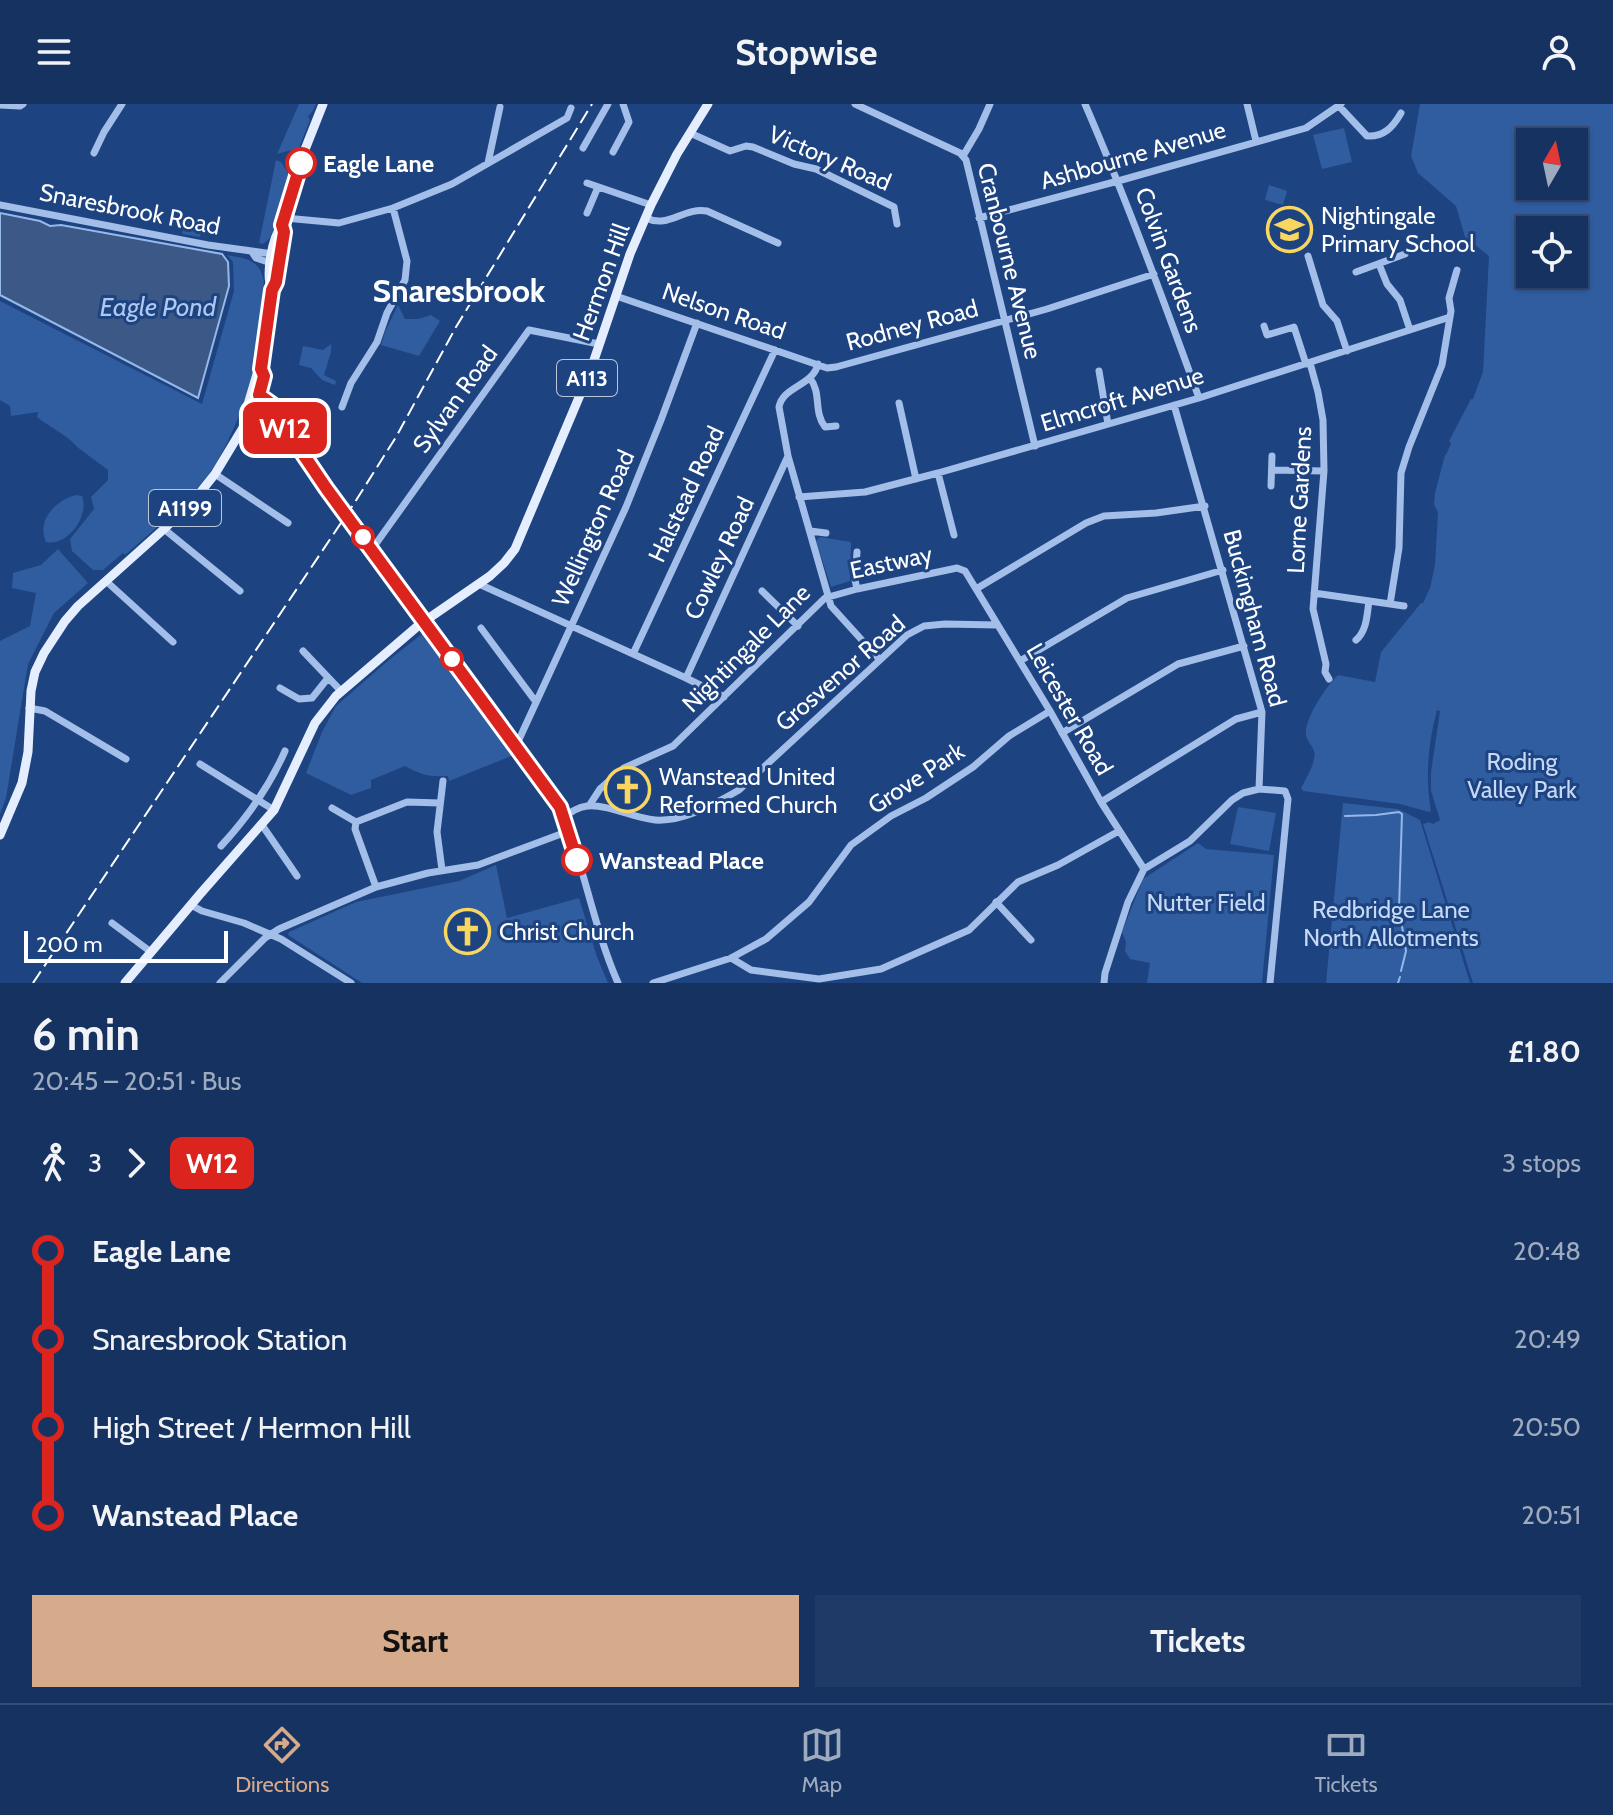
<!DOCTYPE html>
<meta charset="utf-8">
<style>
body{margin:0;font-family:Cabin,sans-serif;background:#1f3a67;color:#f1f3f6;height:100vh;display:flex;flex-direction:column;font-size:30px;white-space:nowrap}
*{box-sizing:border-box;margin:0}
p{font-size:26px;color:#9eaabd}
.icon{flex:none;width:44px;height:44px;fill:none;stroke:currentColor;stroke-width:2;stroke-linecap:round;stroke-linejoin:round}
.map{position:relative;height:879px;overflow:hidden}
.details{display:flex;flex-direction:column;background:#163261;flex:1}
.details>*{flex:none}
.badge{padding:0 16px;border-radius:12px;font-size:28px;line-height:52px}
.needle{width:52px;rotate:9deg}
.buttons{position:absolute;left:1516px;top:24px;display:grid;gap:16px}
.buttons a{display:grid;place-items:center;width:72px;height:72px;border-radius:0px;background:#163261;box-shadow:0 2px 6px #0004,0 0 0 2px #354d76;font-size:40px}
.scale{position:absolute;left:24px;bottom:20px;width:204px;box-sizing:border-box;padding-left:8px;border:4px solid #fff;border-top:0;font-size:22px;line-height:28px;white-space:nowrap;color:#fff;-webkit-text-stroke:6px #1d4381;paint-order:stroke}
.map>.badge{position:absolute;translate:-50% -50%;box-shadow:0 0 0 4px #fff}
.legs{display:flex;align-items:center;gap:12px;height:88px;padding:0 32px;font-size:26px}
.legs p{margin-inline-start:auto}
.summary{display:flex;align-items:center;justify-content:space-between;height:136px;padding:0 32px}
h1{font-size:44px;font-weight:700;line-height:60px}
.action{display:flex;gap:16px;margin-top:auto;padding:16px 32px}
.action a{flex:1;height:92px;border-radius:0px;background:#d6ab8b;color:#111;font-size:32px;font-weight:700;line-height:92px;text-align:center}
.action a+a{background:#1f3a67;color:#f1f3f6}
ul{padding:0 32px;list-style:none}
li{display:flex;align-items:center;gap:28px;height:88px;font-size:30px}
li i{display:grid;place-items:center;width:12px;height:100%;margin:0 10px;background:currentColor}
li i::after{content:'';width:20px;height:20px;margin:-10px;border:6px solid;border-radius:50%;background:#163261}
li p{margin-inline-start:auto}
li:first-child i{background:linear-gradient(#0000 50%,currentColor 0)}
li:last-child i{background:linear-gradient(currentColor 50%,#0000 0)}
header{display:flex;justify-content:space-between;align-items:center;height:104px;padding:0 32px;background:#163261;font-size:36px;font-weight:700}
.tabs{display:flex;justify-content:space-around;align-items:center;height:112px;border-top:2px solid #354d76;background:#163261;font-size:22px;color:#9eaabd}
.tabs a{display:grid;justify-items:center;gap:4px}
.tabs .on{color:#d6ab8b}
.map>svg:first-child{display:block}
</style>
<header><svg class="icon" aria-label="menu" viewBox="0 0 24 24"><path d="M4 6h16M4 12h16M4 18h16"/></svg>Stopwise<svg class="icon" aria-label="person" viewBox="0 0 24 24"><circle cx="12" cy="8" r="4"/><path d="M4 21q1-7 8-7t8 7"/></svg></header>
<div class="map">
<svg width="1613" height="879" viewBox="0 0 1613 879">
<rect width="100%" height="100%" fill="#1d4381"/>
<!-- green -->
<path fill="#305ca0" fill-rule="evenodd" d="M299,0H316L312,8L308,12L310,16L299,44L277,50Z
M1420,0H1613V879H1473L1423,720L1429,718L1433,720L1440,716L1431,687V668L1440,607L1437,606C1428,640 1425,673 1431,707L1429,708L1400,700L1303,687L1301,684C1306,675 1312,665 1314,655C1317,645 1309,641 1306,632C1303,616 1327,581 1338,571L1375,578L1381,548L1421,499H1423L1430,484L1435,461L1438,408L1434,401L1435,389L1445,351H1446L1451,339L1449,337L1471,295H1473L1483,268L1489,152L1465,133L1456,102L1418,69L1411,52ZM1530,38H1574V82H1530ZM1530,126H1574V170H1530Z
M1344,24L1352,58L1322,65L1313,31Z
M276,56L281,58L290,72L273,127L269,135L263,140L259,139Z
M1269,81L1287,87L1283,101L1265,96Z
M185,116L202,119L200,133L182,130Z
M227,151C247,155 259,155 264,177C260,211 259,248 250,281C243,305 224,350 209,370C185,400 154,426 125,451L123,449L103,466H93L72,447L70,435L94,405L91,393L108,376V366L77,343C70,333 48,322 37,313L38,308L11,312L10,302L0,296V197L202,300L234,187L233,158Z
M398,201L405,215H418L431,211L440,217L419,252L381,241L385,228Z
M331,240V248L324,271L336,277L335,281L322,276L311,264L299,261L303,242L323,246Z
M76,391L82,392C90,412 67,443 46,438C36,416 56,396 76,391Z
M820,433L851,438L850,477L831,483L816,437Z
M58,445L88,479L54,509L28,560L6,694L0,710V537L30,522L36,489L12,484L13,469L41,461Z
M422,530L427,531L514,651L449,677L448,672C428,673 422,671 405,662L371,676V684L351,691L306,669L322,628L336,602L390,555Z
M1343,699L1398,705L1420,716L1470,879H1326Z
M1238,703L1276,709L1269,747L1230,740Z
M1198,739L1206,745L1274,751L1262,879H1147L1150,859L1130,855L1125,847L1126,838L1122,828L1143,775Z
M496,761L507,814L579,794L597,853L608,879H362L288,831L289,828L356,798L459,777Z"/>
<!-- water -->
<path fill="#3b5886" stroke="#95b8eb" stroke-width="2" d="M0,109L40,117L50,122L61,121L222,150L228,158L229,182L198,294L0,191Z"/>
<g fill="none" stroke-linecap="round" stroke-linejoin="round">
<!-- stream -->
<path stroke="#95b8eb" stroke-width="2" d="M1345,712L1376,711L1399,708L1402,710L1399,804L1406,847L1401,867
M1398,879L1400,873"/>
<!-- minor -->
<path stroke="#a2bee9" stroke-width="7" d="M855,0L960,49L966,56L1035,342
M1085,0C1127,97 1163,195 1199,294
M1247,0L1256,37
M0,1L20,2L23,0
M1339,2L1367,32C1384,33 1393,23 1401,9
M690,29L730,47L746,42L753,43L794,60L816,65L894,103L897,120
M583,44L608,0
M613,48L629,18L623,0
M94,49L104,28L122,0
M963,52L979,25L990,0
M488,59L500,3
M587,79L651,101
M0,101L208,141L273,150
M587,109L598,83
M285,114L339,119L393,104L452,80L567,14L571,4
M646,114C669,125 683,103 707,107L778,139
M979,114L1118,77L1306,24L1341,0
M252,148L256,154L274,160
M1308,152L1323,201L1337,217L1347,247
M1379,160L1387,180L1400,196L1410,226
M1356,168L1405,150
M616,192L827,264L836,263L1047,205L1154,170
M1264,222L1267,231L1294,223L1306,260
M1310,259L1318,288L1323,316L1324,367L1313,505L1326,560L1325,568L1329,575
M818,260C813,282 783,282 779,303L788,352L831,502L879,555
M1099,267L1108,320
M810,274C822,290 813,307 825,323L836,322
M255,290L273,301L274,307L326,384L560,703C584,760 593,822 618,879
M899,299L916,375
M1174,301L1262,608L1259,685
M342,303L351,279L377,238L387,209L405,176L407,157L393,104
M1272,366L1324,367
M938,369L954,431
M215,370L288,419
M1271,382L1272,352
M799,393L865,388L938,369L1199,294L1450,213
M164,425L240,487
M810,427L826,429
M371,444L375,441L529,226L599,240
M106,477L173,538
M479,480L686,574L724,593
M857,485L855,476L857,448
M976,485L1086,419L1104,412L1156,409L1205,402
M762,487L798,522
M1314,489L1404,502
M1390,500L1399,444L1401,369L1409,343L1442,261L1451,207L1449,194L1457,166
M481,524L536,598
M1356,536C1367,527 1367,510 1369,497
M303,547L341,587
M633,550L775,246
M1020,557L1127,494L1223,466
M686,574L788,352
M280,584L299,595L312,594L328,574
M29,604L45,607L126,655
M1062,629L1178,560L1244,542
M516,642L626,403L661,316L697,219
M200,660L274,706
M1101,698L1236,615L1262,608
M589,702L600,685L624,664L673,642L825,494L857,485L957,464L965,467L976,485L1050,607L1101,698L1144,765
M332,704L356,718
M564,713C571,708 578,703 587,702C608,700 633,714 655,716C684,718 714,700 739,686L907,531L924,522L945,520L997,521
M262,721L297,772
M221,742C246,715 270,681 285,647
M442,766L437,728L443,677
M376,783L355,725L356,718L407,698L440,699
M996,798L1031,836
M191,801L202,807L244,819L281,835L351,879
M112,819L151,848
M731,854L751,866L819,875L881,865L969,826L1018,778L1058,761L1119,727
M220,879L265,834L279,825L376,783L428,769L478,761L569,727
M653,879L731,854L766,835L809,798L851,741L891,712L926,694L973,663L1009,632L1050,607
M1104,879L1105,869L1128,798L1144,765L1190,737L1232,696L1243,689L1259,685L1285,687L1288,695L1270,879"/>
<!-- major -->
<path stroke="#e5eefe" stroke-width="9" d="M272,186C265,171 272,134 282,121L304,48L323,0
M244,322V314L257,270L261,265L272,186L276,178L284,128L282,121
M0,731L22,679L28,648L31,587L35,568L44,549L65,517L78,502L164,425L199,390L215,370L244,322L250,316L263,277L264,272L261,265
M125,879L201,789L274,706L315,619L336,592L419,521L490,472L504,459L515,445L591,265L630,150L651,101L677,50L708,0"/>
<!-- rail -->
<path stroke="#fff" stroke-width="2" stroke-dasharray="14 6" stroke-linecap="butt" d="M33,879L355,398L396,333L456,223L592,0"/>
</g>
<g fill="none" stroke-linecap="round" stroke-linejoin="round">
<defs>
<path id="line-1" d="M301,59L282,121L284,128L276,178L272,186L261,265L264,272L259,291L273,301L274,307L326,384L560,703L577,756"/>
</defs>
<!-- line-1 casing -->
<use href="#line-1" stroke="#fff" stroke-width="18"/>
<!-- line-1 -->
<use href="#line-1" stroke="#dc241f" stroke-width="12"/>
</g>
<!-- icons -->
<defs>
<symbol id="school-ring" viewBox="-11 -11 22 22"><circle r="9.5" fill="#1d4381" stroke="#f9d660" stroke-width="1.5"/><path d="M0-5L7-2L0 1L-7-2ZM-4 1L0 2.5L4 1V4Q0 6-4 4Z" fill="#f9d660"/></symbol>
<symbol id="church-ring" viewBox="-11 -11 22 22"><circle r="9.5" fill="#1d4381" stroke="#f9d660" stroke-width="1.5"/><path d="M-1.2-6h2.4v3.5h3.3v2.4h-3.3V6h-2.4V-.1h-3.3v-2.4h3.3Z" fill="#f9d660"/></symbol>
</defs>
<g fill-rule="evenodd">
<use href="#school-ring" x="1264" y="100" width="51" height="51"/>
<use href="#church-ring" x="602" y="660" width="51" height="51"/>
<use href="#church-ring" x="442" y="802" width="51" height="51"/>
</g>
<!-- markers -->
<g fill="#fff" stroke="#dc241f" stroke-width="4">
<circle cx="301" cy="59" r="14"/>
<circle cx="363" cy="433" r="10"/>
<circle cx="452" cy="555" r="10"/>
<circle cx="577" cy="756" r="14"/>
</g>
<g text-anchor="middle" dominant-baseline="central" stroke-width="6" stroke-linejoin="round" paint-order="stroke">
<!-- shield labels -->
<g fill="#1d4381" stroke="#bbc7d9" stroke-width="2">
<rect x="557" y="256" width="60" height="36" rx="6"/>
<rect x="149" y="386" width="72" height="36" rx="6"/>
</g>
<g font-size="22" font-weight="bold" fill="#fff">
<text x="587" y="274">A113</text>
<text x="185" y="404">A1199</text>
</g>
<!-- street labels -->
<g font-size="24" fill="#fff" stroke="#1d4381">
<text transform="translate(1133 51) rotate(-16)">Ashbourne Avenue</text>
<text transform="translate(830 54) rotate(23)">Victory Road</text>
<text transform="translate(130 105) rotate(11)">Snaresbrook Road</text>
<text transform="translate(1169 156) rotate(70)">Colvin Gardens</text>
<text transform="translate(1010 157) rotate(76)">Cranbourne Avenue</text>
<text transform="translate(601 178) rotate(-70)">Hermon Hill</text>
<text transform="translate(724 207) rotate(19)">Nelson Road</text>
<text transform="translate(912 221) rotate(-15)">Rodney Road</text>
<text transform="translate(455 295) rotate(-54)">Sylvan Road</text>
<text transform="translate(1122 295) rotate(-17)">Elmcroft Avenue</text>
<text transform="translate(686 390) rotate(-65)">Halstead Road</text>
<text transform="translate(1299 396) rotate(-87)">Lorne Gardens</text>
<text transform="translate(593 424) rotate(-66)">Wellington Road</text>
<text transform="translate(719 454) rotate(-65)">Cowley Road</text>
<text transform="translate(891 458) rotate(-12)">Eastway</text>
<text transform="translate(1255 514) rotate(75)">Buckingham Road</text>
<text transform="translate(746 544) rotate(-45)">Nightingale Lane</text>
<text transform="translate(840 569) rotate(-41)">Grosvenor Road</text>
<text transform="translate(1070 605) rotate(60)">Leicester Road</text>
<text transform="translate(916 674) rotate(-33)">Grove Park</text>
</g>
<!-- stop labels -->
<g font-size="24" font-weight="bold" fill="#fff" stroke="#1d4381" text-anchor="start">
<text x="323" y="59">Eagle Lane</text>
<text x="599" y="756">Wanstead Place</text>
</g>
<!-- poi labels -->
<g font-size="24" fill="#fff" stroke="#1d4381" text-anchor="start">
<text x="1321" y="111">Nightingale<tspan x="1321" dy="28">Primary School</tspan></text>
<text x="659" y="672">Wanstead United<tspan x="659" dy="28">Reformed Church</tspan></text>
<text x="499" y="827">Christ Church</text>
</g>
<!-- park labels -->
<g font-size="24" fill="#c6daf7" stroke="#1d4381">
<text x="1522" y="657">Roding<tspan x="1522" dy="28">Valley Park</tspan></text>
<text x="1206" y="798">Nutter Field</text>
<text x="1391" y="805">Redbridge Lane<tspan x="1391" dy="28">North Allotments</tspan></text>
</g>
<!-- water labels -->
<g font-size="26" font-style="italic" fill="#adc8f1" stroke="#1d4381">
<text x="158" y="203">Eagle Pond</text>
</g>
<!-- district labels -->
<g font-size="32" font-weight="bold" fill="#fff" stroke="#1d4381">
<text x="459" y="186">Snaresbrook</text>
</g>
</g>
</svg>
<div class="buttons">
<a><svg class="needle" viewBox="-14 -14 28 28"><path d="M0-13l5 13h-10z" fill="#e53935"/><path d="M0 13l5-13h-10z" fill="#9eaabd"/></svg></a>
<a><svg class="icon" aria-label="locate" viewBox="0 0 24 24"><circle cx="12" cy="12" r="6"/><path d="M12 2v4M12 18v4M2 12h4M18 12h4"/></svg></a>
</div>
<div class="scale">200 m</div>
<b class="badge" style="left:285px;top:324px;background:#dc241f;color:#fff">W12</b>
</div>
<section class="details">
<div class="summary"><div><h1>6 min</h1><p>20:45 – 20:51 · Bus</p></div><b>£1.80</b></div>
<div class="legs"><svg class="icon" aria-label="walk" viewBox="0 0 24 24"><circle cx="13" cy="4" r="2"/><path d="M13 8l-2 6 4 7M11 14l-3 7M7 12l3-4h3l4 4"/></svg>3<svg class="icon" aria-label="forward" viewBox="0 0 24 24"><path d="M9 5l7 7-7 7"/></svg><b class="badge" style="background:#dc241f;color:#fff">W12</b><p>3 stops</p></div>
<ul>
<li><i style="color:#dc241f"></i><b>Eagle Lane</b><p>20:48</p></li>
<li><i style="color:#dc241f"></i><span>Snaresbrook Station</span><p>20:49</p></li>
<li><i style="color:#dc241f"></i><span>High Street / Hermon Hill</span><p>20:50</p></li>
<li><i style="color:#dc241f"></i><b>Wanstead Place</b><p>20:51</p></li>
</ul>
<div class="action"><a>Start</a><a>Tickets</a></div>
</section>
<nav class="tabs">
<a class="on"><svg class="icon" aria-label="directions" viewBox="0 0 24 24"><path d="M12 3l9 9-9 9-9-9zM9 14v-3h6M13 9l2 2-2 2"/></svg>Directions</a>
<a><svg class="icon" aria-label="map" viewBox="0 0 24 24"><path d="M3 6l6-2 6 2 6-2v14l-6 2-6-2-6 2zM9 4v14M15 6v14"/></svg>Map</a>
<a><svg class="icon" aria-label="tickets" viewBox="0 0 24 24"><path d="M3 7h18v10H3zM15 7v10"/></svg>Tickets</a>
</nav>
